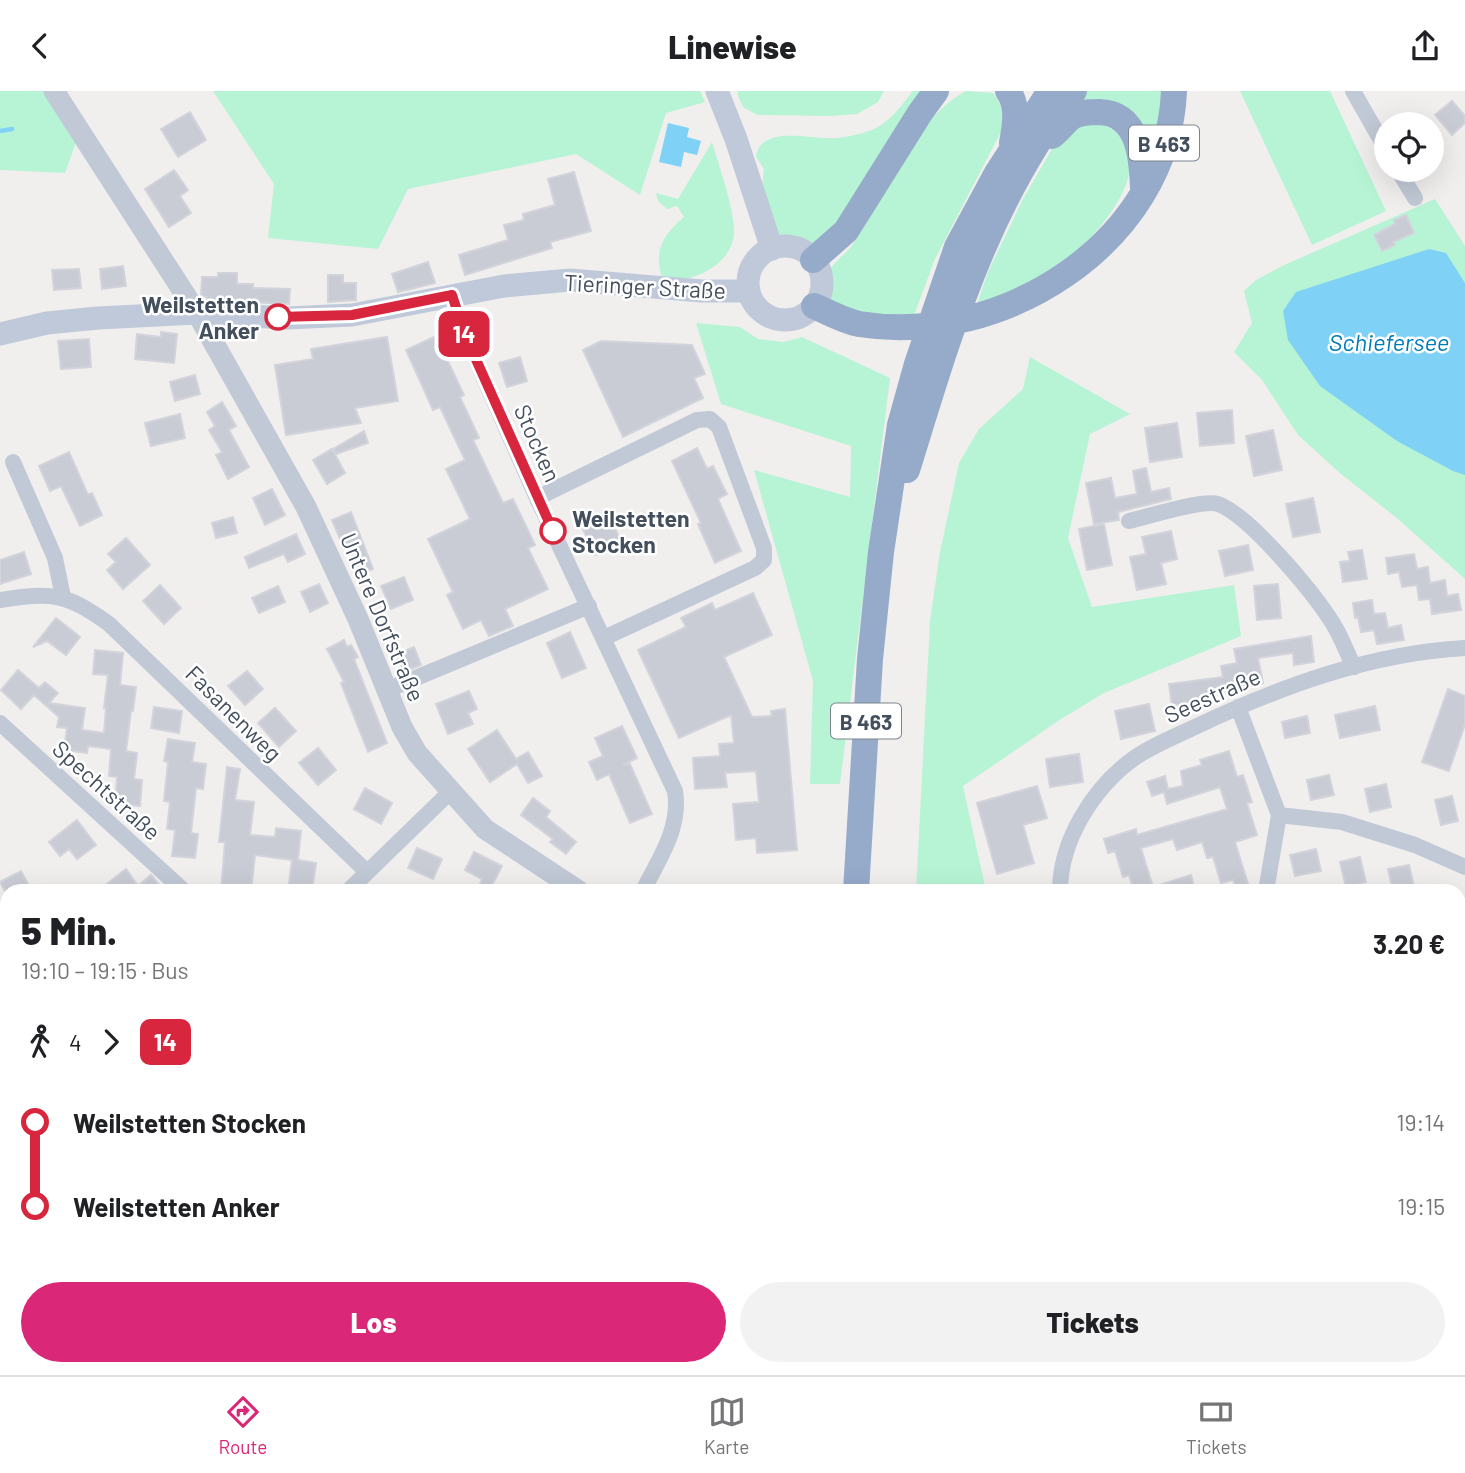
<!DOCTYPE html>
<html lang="de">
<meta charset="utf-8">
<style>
body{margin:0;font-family:Barlow,sans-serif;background:#f2f2f2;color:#202124;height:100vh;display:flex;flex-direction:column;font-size:26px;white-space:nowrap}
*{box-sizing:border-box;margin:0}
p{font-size:23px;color:#757577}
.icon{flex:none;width:38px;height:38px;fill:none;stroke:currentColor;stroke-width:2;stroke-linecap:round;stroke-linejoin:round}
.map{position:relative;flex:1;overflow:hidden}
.panel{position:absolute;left:0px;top:793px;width:1466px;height:492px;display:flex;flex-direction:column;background:#fff;border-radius:21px 21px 0 0;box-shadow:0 7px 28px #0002}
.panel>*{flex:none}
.badge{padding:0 14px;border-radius:10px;font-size:24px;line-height:46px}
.buttons{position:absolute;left:1374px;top:21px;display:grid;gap:14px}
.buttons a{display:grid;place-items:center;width:70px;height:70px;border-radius:50%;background:#fff;box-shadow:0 7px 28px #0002;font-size:35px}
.map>.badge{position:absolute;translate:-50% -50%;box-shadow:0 0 0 4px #fff}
.legs{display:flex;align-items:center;gap:10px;height:77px;padding:0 21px;font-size:23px}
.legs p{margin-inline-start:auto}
.head{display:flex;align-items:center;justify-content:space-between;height:119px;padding:0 21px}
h1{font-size:38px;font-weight:800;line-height:52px}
.action{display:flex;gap:14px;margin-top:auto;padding:14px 21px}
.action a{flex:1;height:80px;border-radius:42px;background:#db2777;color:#fff;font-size:28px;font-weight:800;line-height:80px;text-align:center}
.action a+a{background:#f2f2f2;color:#202124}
ul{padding:0 21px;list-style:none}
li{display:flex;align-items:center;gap:24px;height:84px;font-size:26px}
li i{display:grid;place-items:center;width:10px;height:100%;margin:0 9px;background:currentColor}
li i::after{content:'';width:18px;height:18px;margin:-9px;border:5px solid;border-radius:50%;background:#fff}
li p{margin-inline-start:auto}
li:first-child i{background:linear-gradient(#0000 50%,currentColor 0)}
li:last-child i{background:linear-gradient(currentColor 50%,#0000 0)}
header{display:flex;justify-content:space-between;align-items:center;height:91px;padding:0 21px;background:#fff;font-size:32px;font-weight:800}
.menu{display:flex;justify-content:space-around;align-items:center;height:98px;border-top:2px solid #e0e0e0;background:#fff;font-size:19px;color:#757577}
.menu a{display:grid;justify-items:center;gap:4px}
.menu .selected{color:#db2777}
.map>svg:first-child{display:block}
</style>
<header><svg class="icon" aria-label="back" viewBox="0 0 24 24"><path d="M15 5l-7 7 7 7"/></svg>Linewise<svg class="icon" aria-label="share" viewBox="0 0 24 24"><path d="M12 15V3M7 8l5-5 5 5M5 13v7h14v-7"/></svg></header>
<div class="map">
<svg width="1465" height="1284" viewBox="0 0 1465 1284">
<rect width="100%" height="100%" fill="#f1eeee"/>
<!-- green -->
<path fill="#b7f4d5" d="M0,0H54L80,40L65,82L0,79Z
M213,0H700L705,11L666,22L640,104L576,63L408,98L378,158L268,147L274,93Z
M738,0H884L878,11L857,23L830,25L757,24L743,16L738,5Z
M913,0H928L849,121L815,152L804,154L792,152L784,148L777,140L762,96L764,78L756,66C760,35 806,47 827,47C841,48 856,44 869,40C889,33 900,16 913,0Z
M966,0L993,2C1003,15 1004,23 1002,39L935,168L913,227C887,226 843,234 829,207C824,198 825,190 829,181C834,170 846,163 853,153C887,105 912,29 966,0Z
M1083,0H1163L1152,64L1144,47L1073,17Z
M1240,0H1330L1386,120L1312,154Z
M1089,31C1111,34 1126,43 1130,66C1136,104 1081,163 1050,181C1026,194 1000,204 976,216L988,181L1023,108L1052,58L1070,35Z
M712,51C719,75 735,119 734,143C732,168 707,184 684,188C677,188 669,186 662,186C653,159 664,143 684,126L677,115L667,118L658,110L656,102L678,108Z
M1435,108L1465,155V488L1398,428L1341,383L1298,344L1262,289L1234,261L1252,232L1244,200L1256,189L1282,175Z
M696,232L740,236L758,248L784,251L802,246L890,287L840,693H810L813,590L754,379L850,406L851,355L721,313Z
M1030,266L1130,323L1090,343L1068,447L1092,516L1234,494L1241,545L1104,602L1061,628L963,695L986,800H916L930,530L940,461L959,372L979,338L1023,298Z"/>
<!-- water -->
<path fill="#7fd1f6" d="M668,32L689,37L687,46L701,50L697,64L684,61L681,76L659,71Z
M1429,158L1446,162L1465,192V384L1453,380L1397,350L1320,295L1288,249L1283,220L1296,201Z"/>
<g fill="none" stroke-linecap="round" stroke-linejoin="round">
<!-- stream -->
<path stroke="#7fd1f6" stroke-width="4.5" d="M0,40L12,38"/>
</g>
<!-- building -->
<path fill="#caccd5" stroke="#d2d3db" stroke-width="2" d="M1452,10L1465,25V32L1452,44L1435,24Z
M190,21L206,49L178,66L161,38Z
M174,79L188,99L180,105L191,122L169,136L145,98Z
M574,81L591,140L550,151L552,157L465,184L459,164L508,149L504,134L524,129L523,123L555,114L548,88Z
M1406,124L1414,142L1393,151L1395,154L1382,160L1374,144L1395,133L1394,129Z
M428,171L435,192L398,201L392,183Z
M123,175L126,195L102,198L100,178Z
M79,178L81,197L54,199L52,179Z
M218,182H237V193H253V197L290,198L289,213L207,209V206L201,205L202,186H218Z
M328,184H343V192H356V209L328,211Z
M161,241L177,243L174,272L135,268L137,243L161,246Z
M436,245L464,304L460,306L479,347L473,349L503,412L513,408L535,454L528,457L548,498L505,518L513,535L489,545L481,529L463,538L447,504L453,501L428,448L470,428L446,378L465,369L440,316L433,319L406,259Z
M387,246L398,310L355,317L361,332L286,344L275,274L313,268L311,258Z
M89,248L91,276L61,278L58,250Z
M601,250L692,254L705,283L694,287L703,307L623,346L583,259Z
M520,266L527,290L507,296L499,272Z
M195,284L200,303L175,310L170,291Z
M222,311L236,335L229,339L249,376L228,388L216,364L222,361L209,339L215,335L207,321Z
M1232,319L1234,352L1200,355L1197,322Z
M180,323L185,347L151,355L145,332Z
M1177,332L1182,366L1150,371L1145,337Z
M1273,339L1282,379L1254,385L1246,345Z
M364,340L368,352L336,363L333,358Z
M697,357L707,378L713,375L727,403L718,408L741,460L715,472L698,433L701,432L672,370Z
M332,358L345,382L327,393L313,369Z
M69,361L88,404L92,402L102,424L80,435L61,395L50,400L39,375Z
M1146,377L1151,401L1169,397L1171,408L1118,421L1119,429L1094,433L1086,392L1111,387L1115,407L1137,403L1133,380Z
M272,398L285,424L265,434L253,407Z
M1313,407L1320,441L1293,446L1286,413Z
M351,421L373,478L359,484L347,453L343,455L332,429Z
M608,423L622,452L595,464L582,436Z
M233,426L237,442L216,447L212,432Z
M1104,433L1112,474L1087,479L1079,438Z
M1171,440L1177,468L1161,472L1166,493L1137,499L1130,466L1146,463L1142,446Z
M296,443L305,463L288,471L284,463L249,477L245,466Z
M126,447L150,474L123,498L107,479L116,471L108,463Z
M1248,454L1253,479L1225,485L1219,460Z
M1362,459L1367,488L1343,491L1340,471L1350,470L1348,461Z
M24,461L31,483L0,493V469Z
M1414,463L1417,478L1428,476L1430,492L1445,489L1447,505L1458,503L1461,519L1432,523L1430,508L1419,509L1417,494L1402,496L1399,481L1388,483L1386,467Z
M404,486L413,509L391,518L381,495Z
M319,493L328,512L310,521L301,501Z
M1278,493L1281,527L1257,529L1254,495Z
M160,494L181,517L164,533L143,510Z
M278,495L285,511L259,522L252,507Z
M753,502L772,544L724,566L752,626L772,625L771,620L785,618L797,759L757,762L756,747L736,749L733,713L759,711L756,680L725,682L727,696L695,698L693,667L720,665L719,653L734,652L731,624L679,647L638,559L686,536L681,527L712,512L715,519Z
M1372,509L1374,523L1385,522L1388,537L1401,534L1404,549L1377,553L1374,539L1361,541L1358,526L1355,527L1353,512Z
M56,527L80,546L66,564L47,550L33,556Z
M570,541L586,577L562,587L547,552Z
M1311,545L1314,571L1294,574L1293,562L1258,567L1263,592L1210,602L1211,610L1172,615L1169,593L1223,586L1221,575L1237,572L1234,558Z
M344,549L347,556L351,554L358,566L354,568L387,652L368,661L341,592L344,591L327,558Z
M414,556L421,574L404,581L397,563Z
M95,559L123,562L120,594L136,596L133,620H131L126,660L137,662L134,688L142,689L140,715L115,713L117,686L109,685L111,658L88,655L87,662L64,659L67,637L57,636L59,626L34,604L21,618L1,599L18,579L39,597L45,591L58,602L49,612L85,617L82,639L104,642L106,617H104L108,584L93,583Z
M247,580L263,598L245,614L228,595Z
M1448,598L1465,605V633L1449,680L1422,671Z
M469,600L477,618L468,622L473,633L448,643L436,613Z
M1149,613L1155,640L1121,648L1115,620Z
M1375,615L1380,639L1340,647L1335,624Z
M154,616L182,620L179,642L151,637Z
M275,617L296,640L279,656L258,632Z
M1307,625L1310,642L1285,647L1282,631Z
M622,635L637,667L623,674L630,673L652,723L630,732L609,683L597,689L589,671L603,665L595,647Z
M497,639L516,668L528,661L542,685L528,692L517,673L490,691L468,658Z
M168,648L195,652L192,671L206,673L203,698L196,697L191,742L198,743L195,767L172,765L175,739L167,738L170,711L164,710L168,671L164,670Z
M318,657L336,679L318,694L299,672Z
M1229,660L1237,686L1243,684L1252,711L1247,712L1257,744L1235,751L1249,796L1237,800L1233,789L1221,792L1213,766L1207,767L1202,751L1177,759L1173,748L1141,757L1153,796L1191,784L1195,800H1134L1129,784L1123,786L1115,760L1108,762L1104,748L1136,738L1137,744L1227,718L1220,696L1167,713L1164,701L1152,705L1147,691L1165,685L1168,698L1183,695L1181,680L1202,674L1200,669Z
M1079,663L1083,691L1050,696L1046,668Z
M227,676L240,678L235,709L254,711L250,744L275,746L276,737L301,740L298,769L316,772L312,800H288L292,769L255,764L251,800H221L225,751H219Z
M1329,684L1334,704L1311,709L1307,689Z
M1386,693L1391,716L1370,721L1365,698Z
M1037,695L1047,727L1023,734L1034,772L997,783L977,712Z
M365,697L392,712L381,733L354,718Z
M1452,705L1458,730L1441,734L1435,709Z
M533,707L550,720L546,726L576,751L566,763L550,751L553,748L521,724Z
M77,729L96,754L77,768L69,758L60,765L49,751Z
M417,757L442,768L433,788L408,777Z
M1316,758L1321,780L1295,785L1290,764Z
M474,761L502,775L490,798L480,793L482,788L465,779Z
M1360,766L1366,791L1346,796L1340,771Z
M1409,774L1415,800H1393L1388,778Z
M126,778L138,795L151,784L164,800H98Z
M21,780L32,800H5L0,791Z"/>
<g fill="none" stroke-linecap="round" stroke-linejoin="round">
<!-- minor -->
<path stroke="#c0c9d5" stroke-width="16" d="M1353,0L1386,58
M1398,79L1415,107
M452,204L465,244L537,407L675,700C681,738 659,767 643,800
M13,371L55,467L63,506
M537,407L697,329L710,328L719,336L764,457V469L755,477L604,547
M1129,430C1147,426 1203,408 1218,413C1249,424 1311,499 1330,528C1340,542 1346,560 1354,576
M0,509C52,501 66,502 109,533L366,780
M387,599L589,515
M1238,616L1279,724L1266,800
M0,632L184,800
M1279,724L1342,731L1415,754L1465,776
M348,800L450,701
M1060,800C1060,750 1093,697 1133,668C1151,655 1174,646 1195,636C1279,596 1371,562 1465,557
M0,832L7,837
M1460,956L1465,960
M0,1023L7,1027
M0,1184L7,1175
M1460,1217H1465
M0,1218L7,1223
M92,1278L105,1284
M1192,1278L1196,1284
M231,1284L233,1278
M463,1284L464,1278"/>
<!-- tertiary -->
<path stroke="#c0c9d5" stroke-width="21" d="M54,0L197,222L306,416L358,528L402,636L417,662L485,738L579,800
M614,1284V1278"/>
<!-- secondary -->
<path stroke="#bfc9da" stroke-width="23" d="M717,0L736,48L772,158
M748 192a37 37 0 1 1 74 0a37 37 0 1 1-74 0Z
M0,243L47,232L98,227L197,222L287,227L352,224L504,195L570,189L702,200H749"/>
<!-- trunk -->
<path stroke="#96aaca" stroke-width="26" d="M1008,0C1019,15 1015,35 1012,52
M1052,45C1059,40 1065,31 1072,26C1080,21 1090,21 1099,21C1139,22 1142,67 1143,97
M813,169L846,140L920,22L936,0
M814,215C828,221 844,230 859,233C1001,256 1168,152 1174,0
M907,379C949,244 985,114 1074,0
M856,800L870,568L881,461L900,334L917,273L957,156L997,82L1050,0
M846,1284V1278"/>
</g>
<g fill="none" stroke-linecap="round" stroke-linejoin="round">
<defs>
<path id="line-1" d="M278,226L352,224L452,204L465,244L553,440"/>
</defs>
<!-- line-1 casing -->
<use href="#line-1" stroke="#fff" stroke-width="16"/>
<!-- line-1 -->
<use href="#line-1" stroke="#d7263d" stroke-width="10"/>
</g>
<!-- markers -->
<g fill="#fff" stroke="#d7263d" stroke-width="3.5">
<circle cx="278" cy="226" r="12"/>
<circle cx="553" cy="440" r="12"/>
</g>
<g text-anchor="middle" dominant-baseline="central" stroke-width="5" stroke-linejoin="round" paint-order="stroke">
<!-- shield labels -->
<g fill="#fff" stroke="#7c848e" stroke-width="2">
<rect x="1129" y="34.5" width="70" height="35" rx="5"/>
<rect x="831" y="612.5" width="70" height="35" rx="5"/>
</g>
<g font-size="21" font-weight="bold" fill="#444f5e">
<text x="1164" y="52">B 463</text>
<text x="866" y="630">B 463</text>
</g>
<!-- street labels -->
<g font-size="23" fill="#444f5e" stroke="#fff">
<text transform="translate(645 195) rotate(3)">Tieringer Straße</text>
<text transform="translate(538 352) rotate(66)">Stocken</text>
<text transform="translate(383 526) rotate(67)">Untere Dorfstraße</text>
<text transform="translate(1212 604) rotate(-24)">Seestraße</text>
<text transform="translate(234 622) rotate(45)">Fasanenweg</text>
<text transform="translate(107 699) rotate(42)">Spechtstraße</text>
</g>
<!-- stop labels -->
<g font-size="23" font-weight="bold" fill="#444f5e" stroke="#fff" text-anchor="end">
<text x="259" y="213">Weilstetten<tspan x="259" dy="26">Anker</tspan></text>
<text x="572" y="427" text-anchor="start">Weilstetten<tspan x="572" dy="26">Stocken</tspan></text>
</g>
<!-- water labels -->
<g font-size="24" font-style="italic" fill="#007cb5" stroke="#fff">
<text x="1389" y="250">Schiefersee</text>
</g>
</g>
</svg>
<div class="buttons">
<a><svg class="icon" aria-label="locate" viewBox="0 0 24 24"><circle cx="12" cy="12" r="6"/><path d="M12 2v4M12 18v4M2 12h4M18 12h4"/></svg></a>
</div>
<b class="badge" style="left:464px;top:243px;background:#d7263d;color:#fff">14</b>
<section class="panel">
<div class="head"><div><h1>5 Min.</h1><p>19:10 – 19:15 · Bus</p></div><b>3.20 €</b></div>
<div class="legs"><svg class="icon" aria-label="walk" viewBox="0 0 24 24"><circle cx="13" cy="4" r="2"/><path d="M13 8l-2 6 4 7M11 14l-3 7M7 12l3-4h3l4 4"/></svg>4<svg class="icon" aria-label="forward" viewBox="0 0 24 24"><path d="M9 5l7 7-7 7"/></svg><b class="badge" style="background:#d7263d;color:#fff">14</b></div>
<ul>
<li><i style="color:#d7263d"></i><b>Weilstetten Stocken</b><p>19:14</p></li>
<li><i style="color:#d7263d"></i><b>Weilstetten Anker</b><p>19:15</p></li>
</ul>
<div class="action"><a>Los</a><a>Tickets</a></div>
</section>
</div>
<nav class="menu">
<a class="selected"><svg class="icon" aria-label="directions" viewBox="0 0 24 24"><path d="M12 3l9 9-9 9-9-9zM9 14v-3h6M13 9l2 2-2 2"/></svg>Route</a>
<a><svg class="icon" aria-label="map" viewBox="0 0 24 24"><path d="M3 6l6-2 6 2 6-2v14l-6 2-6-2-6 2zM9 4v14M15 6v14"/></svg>Karte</a>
<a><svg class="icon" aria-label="tickets" viewBox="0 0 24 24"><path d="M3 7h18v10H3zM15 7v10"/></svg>Tickets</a>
</nav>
